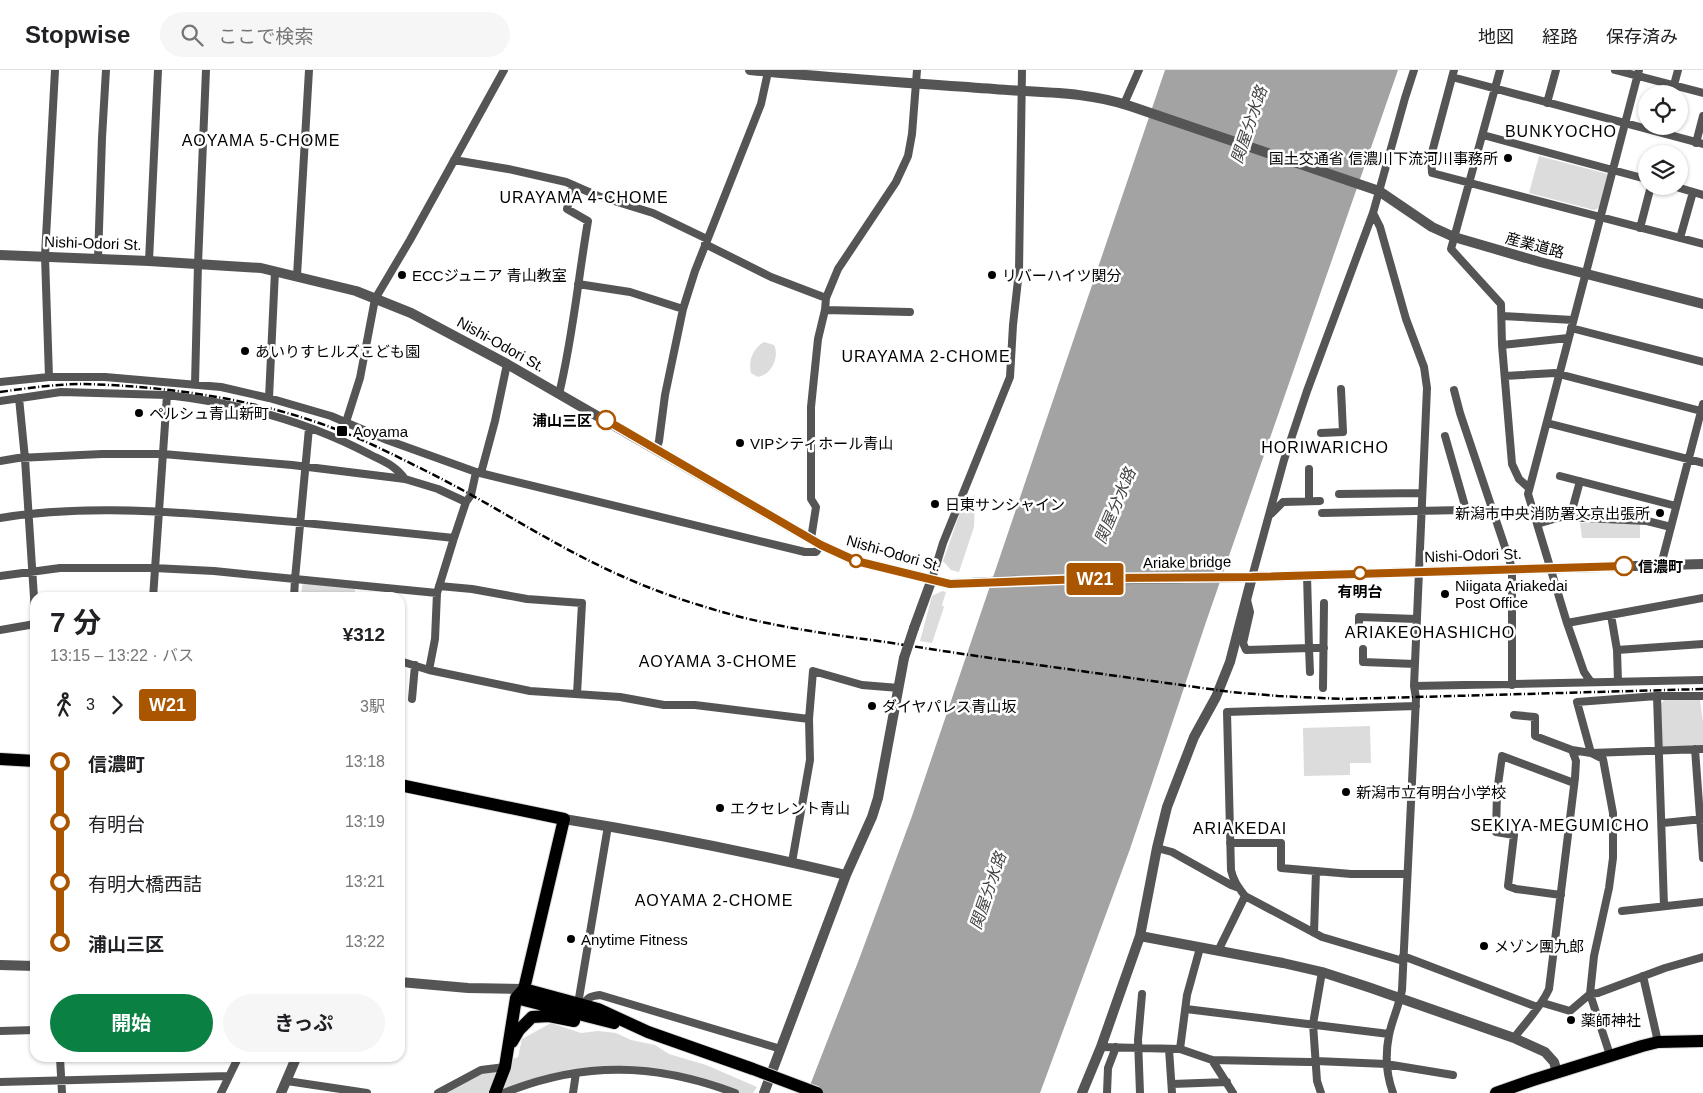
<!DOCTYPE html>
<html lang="ja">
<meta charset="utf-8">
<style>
body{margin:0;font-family:Arial,"Noto Sans JP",sans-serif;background:#f6f6f6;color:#202124;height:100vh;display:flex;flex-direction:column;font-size:19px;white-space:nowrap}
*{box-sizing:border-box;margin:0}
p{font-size:16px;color:#757577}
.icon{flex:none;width:28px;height:28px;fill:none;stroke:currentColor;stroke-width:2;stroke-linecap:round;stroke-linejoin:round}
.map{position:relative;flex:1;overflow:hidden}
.drawer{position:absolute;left:30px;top:522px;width:375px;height:470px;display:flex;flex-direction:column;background:#fff;border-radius:15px;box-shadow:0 1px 4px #0004}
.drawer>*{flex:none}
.badge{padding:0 10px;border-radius:4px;font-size:18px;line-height:32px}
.buttons{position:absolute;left:1638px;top:15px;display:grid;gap:10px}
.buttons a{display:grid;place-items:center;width:50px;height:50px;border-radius:50%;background:#fff;box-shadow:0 1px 4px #0004;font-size:25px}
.map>.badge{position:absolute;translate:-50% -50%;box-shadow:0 0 0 2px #fff}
.legs{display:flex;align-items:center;gap:8px;height:55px;padding:0 20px;font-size:16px}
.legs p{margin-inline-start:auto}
.summary{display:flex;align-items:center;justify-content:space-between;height:85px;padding:0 20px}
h1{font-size:28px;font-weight:700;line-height:38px}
.cta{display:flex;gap:10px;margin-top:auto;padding:10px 20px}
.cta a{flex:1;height:58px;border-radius:30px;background:#0b8043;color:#fff;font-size:20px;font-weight:700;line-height:58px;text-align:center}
.cta a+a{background:#f6f6f6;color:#202124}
ul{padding:0 20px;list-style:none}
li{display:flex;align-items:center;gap:18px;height:60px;font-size:19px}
li i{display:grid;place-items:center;width:8px;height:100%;margin:0 6px;background:currentColor}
li i::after{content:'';width:12px;height:12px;margin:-6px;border:4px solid;border-radius:50%;background:#fff}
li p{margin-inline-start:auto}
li:first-child i{background:linear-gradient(#0000 50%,currentColor 0)}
li:last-child i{background:linear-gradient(currentColor 50%,#0000 0)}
header{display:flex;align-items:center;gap:30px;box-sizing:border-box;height:70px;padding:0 25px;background:#fff;border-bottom:1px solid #e0e0e0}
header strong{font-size:24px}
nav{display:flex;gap:28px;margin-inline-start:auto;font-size:18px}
.search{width:350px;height:45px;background:#f6f6f6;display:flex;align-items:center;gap:12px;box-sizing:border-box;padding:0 18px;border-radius:28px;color:#757577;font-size:19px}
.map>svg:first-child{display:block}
</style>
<header>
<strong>Stopwise</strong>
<div class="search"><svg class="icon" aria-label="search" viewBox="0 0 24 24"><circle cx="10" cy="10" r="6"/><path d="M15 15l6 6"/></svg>ここで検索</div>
<nav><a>地図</a><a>経路</a><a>保存済み</a></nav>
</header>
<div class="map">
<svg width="1703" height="1023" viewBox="0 0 1703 1023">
<rect width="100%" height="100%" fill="#fff"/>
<!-- green -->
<path fill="#dcdcdc" d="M1539,86L1608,104L1599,138L1594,140L1529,123Z
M764,272L774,275C780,287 771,305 758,307L751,303C748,291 753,278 764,272Z
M975,425L974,457L959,502L951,500L943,491L963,434Z
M1580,453H1640V468H1582Z
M304,513L355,519V527L301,528L302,516Z
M942,521L946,522L942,535L944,537L932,573L920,571L932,526Z
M1664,630H1700L1703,652V676L1663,678L1661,676L1660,635Z
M1370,656L1371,693H1350V705L1304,706L1303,658Z
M551,953L581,963L598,961L616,963L631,970L655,975L669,984L706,995L757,1017L753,1023H740L711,1013L599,998L502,1023H444L479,1003L518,987L522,969Z"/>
<!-- water -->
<path fill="#a3a3a3" d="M1165,0H1398L1206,552L1130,779L1040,1023H807L858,892L912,746Z"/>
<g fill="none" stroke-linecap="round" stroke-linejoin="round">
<defs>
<path id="primary" d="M0,689L35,691
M400,715L564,749L524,919L516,928L505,997L495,1023
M524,919L598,939L648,962L753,999
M516,928L614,953
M512,972L519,960L532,947L549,946L574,951
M1496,1023L1533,1010L1642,976L1658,972L1703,971"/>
</defs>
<!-- primary casing -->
<use href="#primary" stroke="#dbdbdb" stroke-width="14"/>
<!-- minor -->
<path stroke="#555" stroke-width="8" d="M1454,0L1431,86L1432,103L1703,174
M1500,0L1451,179L1501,234L1502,275L1512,394L1519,409L1529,418
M1615,0L1703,23
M1452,7L1703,74
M1674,15L1678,0
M1547,33L1556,0
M1124,34L1139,0
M1483,65L1646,109
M1696,73L1703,46
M454,90L508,99L566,112L598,126L653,143L707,169
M1673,116L1703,125
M1373,143L1380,157L1406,249L1424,297L1427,318L1414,616L1416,628L1402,920C1399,936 1392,950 1389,965C1385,985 1386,1004 1393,1023
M1640,158L1651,116
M1680,168L1693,122
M705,174L771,207L826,228
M98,189L102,68L106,0
M149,191L158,0
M297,206L309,0
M578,214L630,222L683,239
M825,240L910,242
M1502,246L1573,250
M1571,258L1703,292
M1502,275L1568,268
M1505,306L1555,303L1701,341
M49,307L45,186L55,0
M0,312L49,307H105L221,317L269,328L331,346L387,370L476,402L805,482H816L821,475
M195,314L198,194L206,0
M1454,320L1460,343L1512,498V615
M559,324C573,267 578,209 588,151L567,139L573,115
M167,325C237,333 309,352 371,385C385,392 396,396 405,409
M19,328L25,389L35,543
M269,328L275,201
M0,331L61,322L167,325L153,528
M346,352L360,308L375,229L410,170L504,0
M1547,353L1703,393
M1321,363L1343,362L1341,319
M656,380L659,371L665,325L683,239L695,201L761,34L768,2
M0,391L18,388L102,384H163L292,395L405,409L438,419L466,432
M481,403L495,351L507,294
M1560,406L1676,436
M1339,424L1422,423
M1309,431V399
M1322,443L1463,440L1465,436L1445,366
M1271,444L1283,432L1320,431
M0,448C73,436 150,440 223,446C300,452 377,460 454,468
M1570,448L1580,411
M1537,454L1561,447L1647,451L1671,457
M811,469L816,437L811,429V337L818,269L825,240L826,228L838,199L896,112L908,86L912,64L917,0
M1661,495L1703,334
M0,506L60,498H154L214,501L295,509L309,358
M1252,507L1284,390L1307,321L1373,143L1405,28L1414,0
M932,509L943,473L1010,307L1013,255L1019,201L1022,0
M439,516L472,519L527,529L582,533L577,624
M294,528L295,509L437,523
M1247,530L1250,542L1243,573L1246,580L1309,578L1307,505
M1611,545L1617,580L1618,612
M1359,553V547L1417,549
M1567,553L1703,528
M0,560L35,554
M1363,579V592L1415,594
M1617,580L1703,574
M400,591L429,600L530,621L620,627L664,635H695L809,649
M429,600L435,569L437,523L454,468L466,432L471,425L476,402
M1310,602L1309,578H1324
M1591,612L1584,602L1567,553L1528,424L1639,0
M1414,616L1703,610
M1323,618L1324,533
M1657,626L1664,836
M412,629L415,595
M1514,645L1535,647V666L1572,680
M1695,679L1703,788
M1663,753L1703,749
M1230,773H1281V798L1351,804H1407
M1157,778L1172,782L1231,815L1239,818
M792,792L810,690L809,649L813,601L862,615L899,618
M1561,825L1516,819L1508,816L1514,765L1496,762L1497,722L1502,686L1574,713
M1622,841L1703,832
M1314,863L1316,801
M1218,881L1245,826
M1403,886L1537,937
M1403,891L1322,867L1245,826C1238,817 1233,810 1231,800L1227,642L1416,636
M1643,906L1658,972
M1543,933L1570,941L1590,924L1598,923L1665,898L1703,887
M578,934L608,756
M583,935C588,927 591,926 600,925L781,979
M1186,939L1389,964
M0,961L35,960
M1514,968C1526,952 1541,937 1549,919L1575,708L1576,691L1572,680L1591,683L1703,679
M1101,977L1180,979L1212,990L1310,992L1316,991L1386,994L1453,1005
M1169,979L1172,1023
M1180,979L1187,925L1200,878
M1610,985L1590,924L1594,886L1609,818L1613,788V743L1603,689L1591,683L1577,632L1657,626H1703
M60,988L62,1023
M1212,990L1233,1023
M287,1011L367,1023
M0,1012L229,1006
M1172,1014L1227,1012
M221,1023L238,988
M438,1023L481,1000L505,997
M504,1023C583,991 656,993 735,1023
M573,1023L576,1003
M1107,1023L1108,998L1116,977
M1140,1023L1138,970L1142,924
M1321,1023L1317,1011L1313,954L1322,902"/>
<!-- tertiary -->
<path stroke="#555" stroke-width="10" d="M750,0C831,8 913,13 994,19C1042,23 1084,21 1130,36L1379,121L1432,157L1454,167L1540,192L1703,234
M0,185L149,191L261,198L356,221L411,243L507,294L821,475L856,491L950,514L1009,511L1252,507L1703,494
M914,558L932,509
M564,749C658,764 752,783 846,805
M1140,866L1283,893L1322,902L1368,917L1514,968L1545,982L1554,992L1557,1002
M0,895L35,896
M400,912L468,918L524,919
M281,1023L296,988
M764,1023L846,805L872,747L878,728L904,588
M1082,1023L1101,977L1140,866L1157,778L1167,737L1194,667L1216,627L1230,592L1252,507"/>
<!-- primary -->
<use href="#primary" stroke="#000" stroke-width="12"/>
<!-- rail -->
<path stroke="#000" stroke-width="2.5" stroke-dasharray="8 2.5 1 2.5" stroke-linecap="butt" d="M0,322C28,318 56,314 84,314C168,316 264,330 343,362C373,374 402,389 430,403C488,432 542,468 600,496C635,513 671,527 709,538C769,557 830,564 892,573C1005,591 1118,606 1231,622L1278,626L1345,629L1703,619"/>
<defs>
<path id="primary-bridge" d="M753,999L817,1023"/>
</defs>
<!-- primary-bridge casing -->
<use href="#primary-bridge" stroke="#dbdbdb" stroke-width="14" stroke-linecap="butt"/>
<!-- tertiary-bridge -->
<path stroke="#555" stroke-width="10" d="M904,588L914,558"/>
<!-- primary-bridge -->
<use href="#primary-bridge" stroke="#000" stroke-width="12"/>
</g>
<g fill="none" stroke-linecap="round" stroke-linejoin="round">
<defs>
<path id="line-1" d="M606,350L821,475L856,491L950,514L1112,508L1252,507L1624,496"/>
</defs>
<!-- line-1 casing -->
<use href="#line-1" stroke="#fff" stroke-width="11"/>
<!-- line-1 -->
<use href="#line-1" stroke="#a50" stroke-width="8"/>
</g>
<!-- markers -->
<g fill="#000" stroke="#fff" stroke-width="2">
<circle cx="1508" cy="88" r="5"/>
<circle cx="402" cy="205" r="5"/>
<circle cx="992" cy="205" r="5"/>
<circle cx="245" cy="281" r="5"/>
<circle cx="139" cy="343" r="5"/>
<rect x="336" y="355" width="12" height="12" rx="2.5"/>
<circle cx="740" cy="373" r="5"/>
<circle cx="935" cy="434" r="5"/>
<circle cx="1660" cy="443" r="5"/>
<circle cx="1445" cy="524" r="5"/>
<circle cx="872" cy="636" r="5"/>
<circle cx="1346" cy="722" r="5"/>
<circle cx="720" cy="738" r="5"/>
<circle cx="571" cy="869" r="5"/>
<circle cx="1484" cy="876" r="5"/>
<circle cx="1571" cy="950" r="5"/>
</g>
<g fill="#fff" stroke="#a50" stroke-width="2.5">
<circle cx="606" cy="350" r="9"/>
<circle cx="856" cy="491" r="6"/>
<circle cx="1624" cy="496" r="9"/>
<circle cx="1360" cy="503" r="6"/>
</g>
<g text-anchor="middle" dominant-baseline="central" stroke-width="5" stroke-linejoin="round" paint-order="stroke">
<!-- poi labels -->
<g font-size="15" fill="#000" stroke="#fff" text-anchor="start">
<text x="1498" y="88" text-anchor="end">国土交通省 信濃川下流河川事務所</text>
<text x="412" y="205">ECCジュニア 青山教室</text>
<text x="1002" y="205">リバーハイツ関分</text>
<text x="255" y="281">あいりすヒルズこども園</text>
<text x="149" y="343">ペルシュ青山新町</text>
<text x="353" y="361">Aoyama</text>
<text x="750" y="373">VIPシティホール青山</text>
<text x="945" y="434">日東サンシャイン</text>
<text x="1650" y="443" text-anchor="end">新潟市中央消防署文京出張所</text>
<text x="1455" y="515">Niigata Ariakedai<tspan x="1455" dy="17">Post Office</tspan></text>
<text x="882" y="636">ダイヤパレス青山坂</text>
<text x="1356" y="722">新潟市立有明台小学校</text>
<text x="730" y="738">エクセレント青山</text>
<text x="581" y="869">Anytime Fitness</text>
<text x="1494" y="876">メゾン團九郎</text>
<text x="1581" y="950">薬師神社</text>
</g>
<!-- street labels -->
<g font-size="15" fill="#000" stroke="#fff">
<text transform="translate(93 173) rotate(2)">Nishi-Odori St.</text>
<text transform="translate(1535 175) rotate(15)">産業道路</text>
<text transform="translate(501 274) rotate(29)">Nishi-Odori St.</text>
<text transform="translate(894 483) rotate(16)">Nishi-Odori St.</text>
<text transform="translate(1473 485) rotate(-2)">Nishi-Odori St.</text>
<text transform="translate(1187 492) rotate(-1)">Ariake bridge</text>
</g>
<!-- stop labels -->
<g font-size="15" font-weight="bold" fill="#000" stroke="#fff" text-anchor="end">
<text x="592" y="350">浦山三区</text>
<text x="1638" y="496" text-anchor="start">信濃町</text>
<text x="1360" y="521" text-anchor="middle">有明台</text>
</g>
<!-- water labels -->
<g font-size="16" font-style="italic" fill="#444" stroke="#fff">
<text transform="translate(1249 55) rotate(-71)">関屋分水路</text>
<text transform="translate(1115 436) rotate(-67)">関屋分水路</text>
<text transform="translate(988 821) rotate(-71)">関屋分水路</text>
</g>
<!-- neighbourhood labels -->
<g font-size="16" letter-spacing="1" fill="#000" stroke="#fff">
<text x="1561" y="61">BUNKYOCHO</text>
<text x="261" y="70">AOYAMA 5-CHOME</text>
<text x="584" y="127">URAYAMA 4-CHOME</text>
<text x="926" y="286">URAYAMA 2-CHOME</text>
<text x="1325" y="377">HORIWARICHO</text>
<text x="1430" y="562">ARIAKEOHASHICHO</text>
<text x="718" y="591">AOYAMA 3-CHOME</text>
<text x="1560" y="755">SEKIYA-MEGUMICHO</text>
<text x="1240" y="758">ARIAKEDAI</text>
<text x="714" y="830">AOYAMA 2-CHOME</text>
</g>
</g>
</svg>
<div class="buttons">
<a><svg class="icon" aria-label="locate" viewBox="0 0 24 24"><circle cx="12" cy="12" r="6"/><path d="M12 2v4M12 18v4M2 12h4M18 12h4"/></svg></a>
<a><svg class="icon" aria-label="layers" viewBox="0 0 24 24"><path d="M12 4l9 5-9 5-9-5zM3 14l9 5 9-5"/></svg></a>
</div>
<b class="badge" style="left:1095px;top:509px;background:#a50;color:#fff">W21</b>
<section class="drawer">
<div class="summary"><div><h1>7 分</h1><p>13:15 – 13:22 · バス</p></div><b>¥312</b></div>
<div class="legs"><svg class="icon" aria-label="walk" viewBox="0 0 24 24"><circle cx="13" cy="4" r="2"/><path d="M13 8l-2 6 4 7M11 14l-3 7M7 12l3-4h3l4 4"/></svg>3<svg class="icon" aria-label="forward" viewBox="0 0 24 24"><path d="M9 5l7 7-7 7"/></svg><b class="badge" style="background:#a50;color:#fff">W21</b><p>3駅</p></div>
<ul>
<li><i style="color:#a50"></i><b>信濃町</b><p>13:18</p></li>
<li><i style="color:#a50"></i><span>有明台</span><p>13:19</p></li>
<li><i style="color:#a50"></i><span>有明大橋西詰</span><p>13:21</p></li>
<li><i style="color:#a50"></i><b>浦山三区</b><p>13:22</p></li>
</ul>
<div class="cta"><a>開始</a><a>きっぷ</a></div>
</section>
</div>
